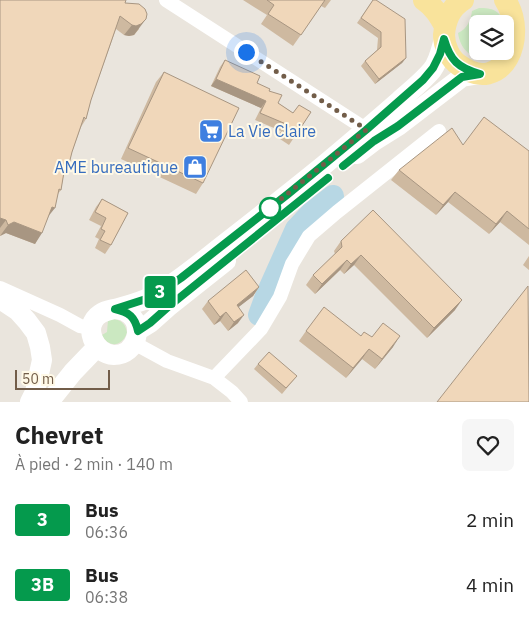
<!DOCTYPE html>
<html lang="fr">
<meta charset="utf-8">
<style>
body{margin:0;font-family:"IBM Plex Sans",sans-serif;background:#f6f6f6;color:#222;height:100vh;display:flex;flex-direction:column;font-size:19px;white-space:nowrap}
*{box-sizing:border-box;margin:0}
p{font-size:16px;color:#767676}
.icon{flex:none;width:28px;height:28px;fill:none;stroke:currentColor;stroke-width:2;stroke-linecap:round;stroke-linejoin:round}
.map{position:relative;height:402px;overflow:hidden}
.panel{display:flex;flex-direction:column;background:#fff;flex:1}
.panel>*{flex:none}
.badge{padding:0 10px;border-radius:4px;font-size:18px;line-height:32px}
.tools{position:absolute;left:469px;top:15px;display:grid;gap:10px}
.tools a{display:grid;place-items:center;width:45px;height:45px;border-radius:8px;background:#fff;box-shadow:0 2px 8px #0003;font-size:25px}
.scale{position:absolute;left:15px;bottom:12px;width:95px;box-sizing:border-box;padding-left:5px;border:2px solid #725d49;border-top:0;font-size:14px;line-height:18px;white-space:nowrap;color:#725d49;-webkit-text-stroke:4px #fff9e7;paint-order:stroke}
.you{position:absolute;width:25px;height:25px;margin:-12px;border:4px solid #fff;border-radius:50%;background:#1a73e8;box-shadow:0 0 0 8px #1a73e833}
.map>.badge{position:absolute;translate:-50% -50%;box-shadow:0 0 0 2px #fff}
.round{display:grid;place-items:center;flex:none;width:52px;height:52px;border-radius:8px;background:#f6f6f6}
.overview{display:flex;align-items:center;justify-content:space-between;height:85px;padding:0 15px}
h1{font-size:24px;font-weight:700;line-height:38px}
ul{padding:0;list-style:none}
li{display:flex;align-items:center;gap:15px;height:65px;padding:0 15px}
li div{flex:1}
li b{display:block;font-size:19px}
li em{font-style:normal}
li .badge{min-width:55px;font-weight:700;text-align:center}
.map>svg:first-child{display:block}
</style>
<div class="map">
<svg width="529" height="402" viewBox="0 0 529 402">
<rect width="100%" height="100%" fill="#fbf5e1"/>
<!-- industrial -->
<path fill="#eae5dd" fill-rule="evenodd" d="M0,0H529V402H0ZM478,24H505V51H478Z"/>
<!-- green -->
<path fill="#cbe8c1" d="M479,8C493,8 499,10 505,24H478V51H501C483,66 461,56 458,33C467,29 471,20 472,11Z
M115,319C123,321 126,326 127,333C122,347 108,348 102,335L107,332L108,320Z"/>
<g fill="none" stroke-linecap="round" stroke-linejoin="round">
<!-- river -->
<path stroke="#b7d7e4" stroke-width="22" d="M259,315L266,296L296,229L311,213L333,196"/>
<!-- street -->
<path stroke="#fff" stroke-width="14" d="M166,0L364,128L366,130
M0,288L60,315L80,326L92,328
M134,343L167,361L214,378L232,392L241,402
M214,378L261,329L280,297L292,264L309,236L337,212L439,131"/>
<!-- secondary -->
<path stroke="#fff" stroke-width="20" d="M357,154L374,141L398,126L462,77L480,74
M0,299L18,311L27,321L36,333L40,347L42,360L35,392L30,402
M115,309C119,310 123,310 126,312C146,323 137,355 114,355C94,354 82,326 100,314C106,310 111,310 118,308C132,304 148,300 160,292C184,277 205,259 227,242C259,217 292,191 324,165C349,144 374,123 399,101C410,91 422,82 432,70C439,61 441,49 444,39
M137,331L150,323L168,307L226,261
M49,402L73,372L97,347"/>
<!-- primary -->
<path stroke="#f9e39b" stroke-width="22" d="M424,0C434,7 439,15 445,26
M463,0C450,8 445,20 444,35C444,46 450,59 459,65C503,97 529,36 505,0"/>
</g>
<!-- wall -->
<path fill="#ceb9a0" d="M0,0L125,3L139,29L134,35L129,36L124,35L116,29L91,100L86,119L81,127L72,152L63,178L61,190L57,195L48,218L35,244L6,233L0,236Z
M243,0H331L325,8L321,6L293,46L261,24L267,15Z
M373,0L406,58L402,63L375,84L361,66L365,61L377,50L378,38L357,23Z
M225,60L269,91L278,103L293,113L311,112L289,145L277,137L281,131L255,120L261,108L211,86L220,67Z
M164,72L203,183L196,194L121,159L156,82Z
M463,145L529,151V245L500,222L489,234L448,202L436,215L391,180L399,170Z
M102,199L128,213L111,245L105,254L95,248L99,239L95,237L101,226L89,220L96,207Z
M341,241L455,310L427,338L354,265L344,274L340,270L315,294L306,285L313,275L335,254L334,251Z
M529,256V270L523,265Z
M259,287L253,296L238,307V323L228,331L220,321L214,325L202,309L208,301Z
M306,331L372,337L393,347L375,369L362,359L346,378L299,341Z
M258,364L297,376L282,394L254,369Z"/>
<!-- shaded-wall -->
<path fill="#a89682" d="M146,19L134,35L129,36L124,35L132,25Z
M406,58L402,63L375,84L379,79Z
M216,79L266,101L261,108L211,86Z
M455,192L448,202L436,215L443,205Z
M52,207L55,208L47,218Z
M507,211L500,222L489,234L496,224Z
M0,218L6,220L0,228Z
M14,222L42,233L35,244L6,233L0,236L8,225Z
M361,255L354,265L344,274L351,264Z
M347,260L340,270L315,294L322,284Z
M259,287L253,296L231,313L237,305Z
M462,300L455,310L427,338L434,328Z
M226,312L220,321L214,325L220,317Z
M244,315L238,323L228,331L234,322Z
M400,336L393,347L375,369L382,359Z
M369,349L362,359L346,378L353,368Z"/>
<!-- building -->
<path fill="#f0d7ba" stroke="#a89682" d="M0,0H126L125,3L139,4L145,9L147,14L146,19L141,24L136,26L132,25L120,16L91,100L86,119L84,117L72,152L67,172H64L61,190L59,189L55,208L52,207L42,233L14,222L8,225L6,220L0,218Z
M267,0H325L301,35L268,14L274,5Z
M373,0H376L405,19L406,58L379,79L365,61L381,47V32L361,18Z
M225,60L260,76L257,83L270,89L269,91L282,95L278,103L293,113L299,105L311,112L294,138L282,130L286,124L260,113L266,101L216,79Z
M164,72L239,108L203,183L128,148Z
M484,117L529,151V229L507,211L496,224L455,192L443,205L399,170L452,128L463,145Z
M102,199L128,213L111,245L100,240L105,231L101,229L106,218L95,212Z
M373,210L462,300L434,328L361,255L351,264L347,260L322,284L313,275L342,247L341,241Z
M246,270L259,287L237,305L244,315L234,322L226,312L220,317L208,301Z
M528,286L529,402H437Z
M324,307L361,336L364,332L372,337L383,323L400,336L382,359L369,349L353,368L306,331Z
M269,352L297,376L286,388L258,364Z"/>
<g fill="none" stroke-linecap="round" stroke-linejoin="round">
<defs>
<path id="line" d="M328,178L168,307L150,323L138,331C135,317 129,312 115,309L146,299L158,294L181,278L288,194L366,130L423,80L433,68L440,54L444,39C450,60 458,68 480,74L462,77L398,126L374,141L343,166"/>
</defs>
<!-- line casing -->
<use href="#line" stroke="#fff" stroke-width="11"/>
<!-- line -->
<use href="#line" stroke="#059a4d" stroke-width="8"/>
<!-- walk -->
<path stroke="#725d49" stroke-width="5" stroke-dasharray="0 9" d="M246,52L364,128L366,130L270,208"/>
</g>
<!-- icons -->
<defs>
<symbol id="supermarket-square" viewBox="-11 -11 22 22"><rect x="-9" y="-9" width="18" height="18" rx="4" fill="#3f7fe0" stroke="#fff9e7"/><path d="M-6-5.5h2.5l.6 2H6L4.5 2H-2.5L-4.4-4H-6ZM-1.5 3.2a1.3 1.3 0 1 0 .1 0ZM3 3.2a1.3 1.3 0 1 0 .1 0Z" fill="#fff"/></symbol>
<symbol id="shop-square" viewBox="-11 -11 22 22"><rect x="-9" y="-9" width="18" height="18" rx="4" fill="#3f7fe0" stroke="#fff9e7"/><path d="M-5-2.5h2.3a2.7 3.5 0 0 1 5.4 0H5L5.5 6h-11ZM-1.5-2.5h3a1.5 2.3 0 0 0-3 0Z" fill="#fff"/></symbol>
</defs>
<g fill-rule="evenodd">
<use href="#supermarket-square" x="197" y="117" width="28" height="28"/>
<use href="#shop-square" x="181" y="153" width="28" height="28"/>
</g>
<!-- markers -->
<circle fill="#fff" stroke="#059a4d" stroke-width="2.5" cx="270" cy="208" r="10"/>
<g text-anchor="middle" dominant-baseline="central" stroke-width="4" stroke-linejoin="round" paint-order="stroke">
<!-- shop labels -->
<g font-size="16" fill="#366cbe" stroke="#fff9e7" text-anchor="start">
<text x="228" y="131">La Vie Claire</text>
<text x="178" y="167" text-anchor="end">AME bureautique</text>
</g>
</g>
</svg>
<div class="tools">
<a><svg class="icon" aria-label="layers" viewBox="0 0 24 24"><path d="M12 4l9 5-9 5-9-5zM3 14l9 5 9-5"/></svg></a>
</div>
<div class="scale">50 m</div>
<div class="you" style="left:246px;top:52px"></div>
<b class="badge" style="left:160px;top:292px;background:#059a4d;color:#fff">3</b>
</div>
<section class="panel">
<div class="overview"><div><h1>Chevret</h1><p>À pied · 2 min · 140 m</p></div><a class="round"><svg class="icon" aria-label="heart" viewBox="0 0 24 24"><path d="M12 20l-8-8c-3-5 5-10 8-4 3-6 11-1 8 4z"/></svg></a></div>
<ul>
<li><span class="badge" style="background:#059a4d;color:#fff">3</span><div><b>Bus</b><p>06:36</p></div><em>2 min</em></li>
<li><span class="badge" style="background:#059a4d;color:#fff">3B</span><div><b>Bus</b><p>06:38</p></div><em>4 min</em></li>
</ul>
</section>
